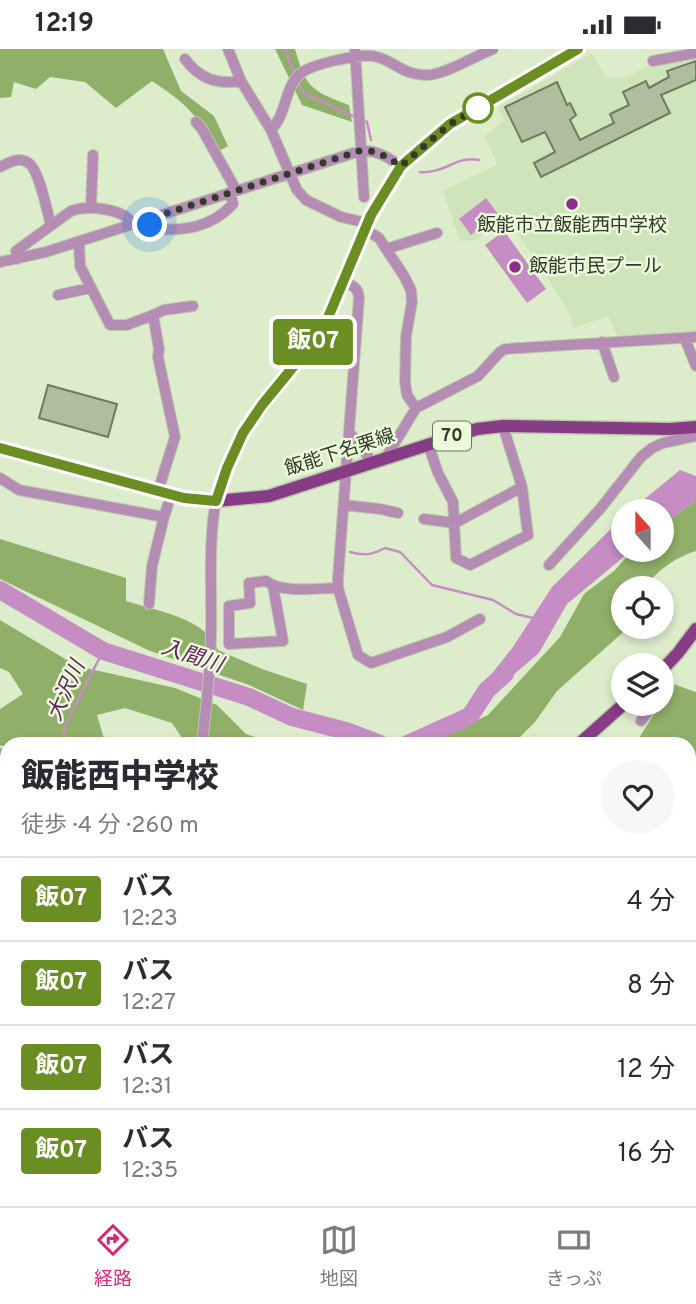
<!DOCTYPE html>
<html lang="ja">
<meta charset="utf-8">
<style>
body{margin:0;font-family:Overpass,"Noto Sans JP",sans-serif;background:#f7f7f7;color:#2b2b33;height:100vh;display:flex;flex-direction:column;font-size:26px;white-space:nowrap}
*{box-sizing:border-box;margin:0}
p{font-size:23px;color:#7c7c81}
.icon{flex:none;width:38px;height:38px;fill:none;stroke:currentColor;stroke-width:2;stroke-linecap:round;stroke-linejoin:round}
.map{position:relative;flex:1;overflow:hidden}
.drawer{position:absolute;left:0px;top:688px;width:696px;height:471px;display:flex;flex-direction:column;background:#fff;border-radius:21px 21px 0 0;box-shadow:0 4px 10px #0003}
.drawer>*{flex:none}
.badge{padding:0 14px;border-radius:5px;font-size:24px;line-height:46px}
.needle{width:46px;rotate:339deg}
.tools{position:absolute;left:611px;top:450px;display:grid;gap:14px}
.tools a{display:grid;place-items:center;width:63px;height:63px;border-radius:50%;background:#fff;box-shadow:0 4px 10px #0003;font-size:35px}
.you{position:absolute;width:35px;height:35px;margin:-18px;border:5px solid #fff;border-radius:50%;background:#1a73e8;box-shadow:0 0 0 10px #1a73e833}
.map>.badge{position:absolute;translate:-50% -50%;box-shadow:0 0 0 4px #fff}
.round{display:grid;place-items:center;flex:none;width:74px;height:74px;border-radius:37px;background:#f7f7f7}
.head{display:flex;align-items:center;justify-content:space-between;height:119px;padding:0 21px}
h1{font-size:33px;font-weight:800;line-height:52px}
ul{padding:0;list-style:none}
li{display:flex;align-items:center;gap:21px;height:84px;padding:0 21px;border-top:2px solid #e1e1e2}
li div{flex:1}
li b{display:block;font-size:26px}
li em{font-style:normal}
li .badge{min-width:77px;font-weight:700;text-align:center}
.status{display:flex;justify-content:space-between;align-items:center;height:49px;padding:0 35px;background:#fff;direction:ltr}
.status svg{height:19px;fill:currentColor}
.tab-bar{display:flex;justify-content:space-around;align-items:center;height:98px;border-top:2px solid #e1e1e2;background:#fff;font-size:19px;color:#7c7c81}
.tab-bar a{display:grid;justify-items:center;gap:4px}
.tab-bar .active{color:#db2777}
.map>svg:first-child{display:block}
</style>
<div class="status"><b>12:19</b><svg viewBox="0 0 49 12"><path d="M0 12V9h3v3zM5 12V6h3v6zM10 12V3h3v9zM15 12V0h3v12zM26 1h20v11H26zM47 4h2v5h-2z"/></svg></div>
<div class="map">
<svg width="696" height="1157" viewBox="0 0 696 1157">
<rect width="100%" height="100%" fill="#ddedcc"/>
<!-- built -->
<path fill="#d0e4bb" d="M592,4L606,29L628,28L648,16L696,7V282L679,285L617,287L608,267L574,279L568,261L507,168L476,191L460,192L443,142L497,116L485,87L504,71L498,58Z"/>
<!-- forest -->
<path fill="#90b069" d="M0,0H163L181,42L214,67L228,97L219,102C197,66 187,55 152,32L116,59L85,33L50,28L36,40L14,33L11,48L0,49Z
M275,0H295C306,39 312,42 349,56L352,73L302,56Z
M696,451V502C676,508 656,522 644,539H623V578H629L557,642L535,673L513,695H427L488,666L560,588L584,545L614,522L633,501L662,500V477Z
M0,490L126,529V552C156,562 205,568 218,601L262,620L307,635L303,661L249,636L150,602L0,530Z
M0,571L77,617L175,639L217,656L246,685L274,695H186L172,674L125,659L97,666L105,693L109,695H7V698L0,696V660L23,645L9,623L0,619Z
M673,635L696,643V1157H19L21,1152H690V695H641L639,689Z
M7,876V1114L0,1112V878Z"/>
<!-- water -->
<path fill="#c68dc5" d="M486,149L498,165L471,186L459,170Z
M504,182L546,240L527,254L485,196Z
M680,421L696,427V451L662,477V462H630Z
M623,468V500L632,501L567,555L539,604L492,644L482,637L513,598L552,538Z"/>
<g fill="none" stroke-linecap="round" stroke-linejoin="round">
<!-- stream -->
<path stroke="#c68dc5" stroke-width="2.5" d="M285,0L295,26
M297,33L305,45L355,68
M362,70L367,73L371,91
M420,123C445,125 457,106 479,111
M350,503C364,507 372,506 385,499L400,503L432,536L493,551L516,565L533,569
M65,695L64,679L103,602
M376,695V694
M0,1091L7,1086
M364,1157V1152"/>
<!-- river -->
<path stroke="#c68dc5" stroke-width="18" d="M0,541L103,602L249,648L292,668L346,682L380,695
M408,695L470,667L487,641L505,625"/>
</g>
<!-- building -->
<path fill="#afbe9e" stroke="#6d7c5d" stroke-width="2" d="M696,12V31L661,46L670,64L541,128L534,114L555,103L545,83L522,93L505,58L557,33L567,56L570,54L576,66L570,71L580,91L614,74L610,65L629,56L623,43L646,32L649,39L669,28L667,22Z
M48,336L117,355L108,388L39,369Z"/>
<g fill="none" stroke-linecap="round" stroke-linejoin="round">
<defs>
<path id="minor" d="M228,0L241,32L271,81L297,141L306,151L341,168L367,174
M355,0L364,148
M185,10C199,29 216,36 241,32
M653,12L696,4
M196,73L202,80L236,141
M271,81C287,65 284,39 300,25C311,15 358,5 373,7C393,10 402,27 428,26C446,25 475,7 493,0
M0,118C8,114 18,108 27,113C39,118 47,163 51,176
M91,158L93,106
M149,170L154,180C184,182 211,179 233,155L230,143
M364,180L379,189L404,227L411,241L412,253L406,287L405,333L407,346L416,359L385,410
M79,193L80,217L110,276H127L153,266L159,300L158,308L175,388L158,442
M386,200L437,184
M17,210L16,202L71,162C87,156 123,159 133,175
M0,213L46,203L360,102C376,100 387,108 401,117
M344,233C353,237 358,238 359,249L338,529V539L358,606L371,614L447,588L480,570
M58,246L90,239
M153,266L164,261L193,257
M685,290L696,317
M602,293L614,328
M416,359L478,327L500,303L505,300L696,288
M349,383L373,414
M428,395L438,424L453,453L456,509L470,516L528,486L522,438L503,377
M0,429L19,441L164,468L171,446
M344,456L380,460L398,464
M424,470L455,474L522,438
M549,516L600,460L641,408L652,399L663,394L696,387
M273,537L283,592L229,595V557L250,554L249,534L266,532C283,545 317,539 338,539
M149,555L152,517L164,468
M641,672L654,654
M202,695C206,658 211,621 211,584C212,542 208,492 216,452C232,381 277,347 315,291C341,252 350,206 371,165C380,149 389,130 402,116C449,66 520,35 578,0
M0,705H7
M0,879L7,880"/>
<path id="major" d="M0,399L184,449L216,452L269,447L477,380L503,377L670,380L696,378
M662,621L678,604L696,580
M579,695L625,654
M0,1140L7,1126"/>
</defs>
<!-- minor casing -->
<use href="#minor" stroke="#bbc9ac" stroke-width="12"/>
<!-- major casing -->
<use href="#major" stroke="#bbc9ac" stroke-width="15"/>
<!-- minor -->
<use href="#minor" stroke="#b58cb4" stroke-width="10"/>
<!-- major -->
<use href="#major" stroke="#863d86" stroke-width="12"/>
</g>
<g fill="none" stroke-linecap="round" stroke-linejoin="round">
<defs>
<path id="line" d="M0,399L184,449L216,452L227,419L243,384L262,356L311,296L327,271L371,166L401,117L450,75L578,0"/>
</defs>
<!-- line casing -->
<use href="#line" stroke="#fff" stroke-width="16"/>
<!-- line -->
<use href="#line" stroke="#6b8e23" stroke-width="10"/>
<!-- walk -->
<path stroke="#33392c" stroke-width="7" stroke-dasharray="0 12.6" d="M150,176L149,170L359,102C376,100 387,108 401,117L450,75L478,59"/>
</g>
<!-- markers -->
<circle fill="#fff" stroke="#6b8e23" stroke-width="3.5" cx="478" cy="59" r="14"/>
<g fill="#912c92" stroke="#ebfbd9" stroke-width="2.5">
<circle cx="572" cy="155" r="7"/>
<circle cx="515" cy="218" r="7"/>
</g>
<g text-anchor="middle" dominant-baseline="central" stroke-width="5" stroke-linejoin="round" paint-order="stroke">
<!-- shield labels -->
<rect fill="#ebfbd9" stroke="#6a7360" stroke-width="2" x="433" y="372.5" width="38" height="29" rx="5"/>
<g font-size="18" font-weight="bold" fill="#33392c">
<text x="452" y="387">70</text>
</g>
<!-- poi labels -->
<g font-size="19" fill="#33392c" stroke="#ebfbd9">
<text x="572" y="177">飯能市立飯能西中学校</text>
<text x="529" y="218" text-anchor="start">飯能市民プール</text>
</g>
<!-- street labels -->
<g font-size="19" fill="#33392c" stroke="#ebfbd9">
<text transform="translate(340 404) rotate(-18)">飯能下名栗線</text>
</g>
<!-- water labels -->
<g font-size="21" font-style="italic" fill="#611d62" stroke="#ebfbd9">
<text transform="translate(192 608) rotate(18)">入間川</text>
<text transform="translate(67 642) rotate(-66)">大沢川</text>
</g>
</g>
</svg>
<div class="tools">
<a><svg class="needle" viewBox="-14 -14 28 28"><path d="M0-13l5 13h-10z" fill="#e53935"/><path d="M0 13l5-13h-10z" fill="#7c7c81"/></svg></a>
<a><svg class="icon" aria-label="locate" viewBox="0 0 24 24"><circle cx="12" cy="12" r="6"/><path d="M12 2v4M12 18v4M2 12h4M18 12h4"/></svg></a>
<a><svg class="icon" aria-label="layers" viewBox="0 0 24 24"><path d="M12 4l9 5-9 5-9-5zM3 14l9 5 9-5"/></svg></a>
</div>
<div class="you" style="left:150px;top:176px"></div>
<b class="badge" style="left:313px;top:293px;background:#6b8e23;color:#fff">飯07</b>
<section class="drawer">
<div class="head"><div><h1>飯能西中学校</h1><p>徒歩 · 4 分 · 260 m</p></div><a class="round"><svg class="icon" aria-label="heart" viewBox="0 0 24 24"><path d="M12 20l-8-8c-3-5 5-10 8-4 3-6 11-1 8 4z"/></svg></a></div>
<ul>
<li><span class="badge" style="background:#6b8e23;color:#fff">飯07</span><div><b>バス</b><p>12:23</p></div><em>4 分</em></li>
<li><span class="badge" style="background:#6b8e23;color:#fff">飯07</span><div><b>バス</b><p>12:27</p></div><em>8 分</em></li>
<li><span class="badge" style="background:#6b8e23;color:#fff">飯07</span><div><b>バス</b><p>12:31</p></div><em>12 分</em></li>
<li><span class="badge" style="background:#6b8e23;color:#fff">飯07</span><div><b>バス</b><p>12:35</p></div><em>16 分</em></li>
</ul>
</section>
</div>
<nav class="tab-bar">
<a class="active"><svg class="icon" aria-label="directions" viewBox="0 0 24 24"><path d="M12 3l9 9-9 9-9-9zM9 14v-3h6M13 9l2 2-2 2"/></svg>経路</a>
<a><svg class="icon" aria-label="map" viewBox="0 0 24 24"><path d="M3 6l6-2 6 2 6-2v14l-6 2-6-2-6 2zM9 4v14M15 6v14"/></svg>地図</a>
<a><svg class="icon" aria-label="tickets" viewBox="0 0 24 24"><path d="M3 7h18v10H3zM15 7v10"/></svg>きっぷ</a>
</nav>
